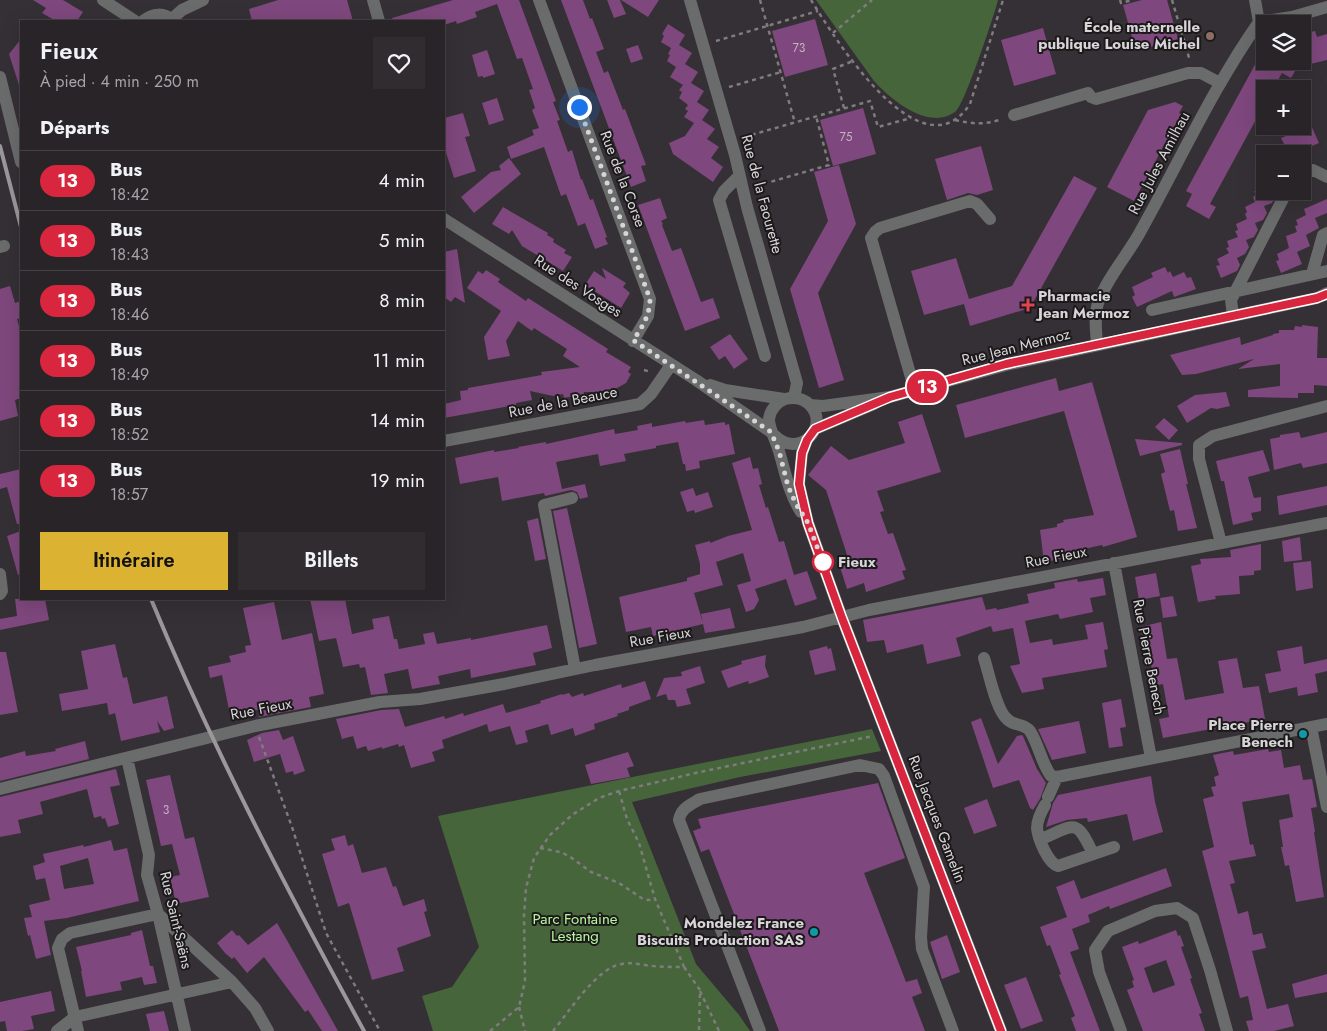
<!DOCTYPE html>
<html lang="fr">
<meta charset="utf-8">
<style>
body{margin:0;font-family:Jost,sans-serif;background:#302c30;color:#f1f3f6;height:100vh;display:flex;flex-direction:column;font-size:19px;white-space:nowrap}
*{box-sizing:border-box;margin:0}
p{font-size:16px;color:#a5a4a8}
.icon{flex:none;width:28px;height:28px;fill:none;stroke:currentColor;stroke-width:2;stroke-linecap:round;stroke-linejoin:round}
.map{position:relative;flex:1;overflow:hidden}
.details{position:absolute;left:20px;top:20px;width:425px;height:580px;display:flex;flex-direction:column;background:#282428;border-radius:0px;box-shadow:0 5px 20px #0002,0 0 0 1px #444145}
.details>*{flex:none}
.badge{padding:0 10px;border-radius:16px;font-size:18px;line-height:32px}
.buttons{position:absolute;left:1256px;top:15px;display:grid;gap:10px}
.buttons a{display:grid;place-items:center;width:55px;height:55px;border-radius:0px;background:#282428;box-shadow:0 5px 20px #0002,0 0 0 1px #444145;font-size:25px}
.you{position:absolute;width:25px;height:25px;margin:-12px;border:4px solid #fff;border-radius:50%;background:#1a73e8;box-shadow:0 0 0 8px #1a73e833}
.map>.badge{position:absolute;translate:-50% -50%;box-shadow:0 0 0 2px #fff}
h2{padding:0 20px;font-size:19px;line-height:45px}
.round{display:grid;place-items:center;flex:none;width:52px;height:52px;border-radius:0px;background:#302c30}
.overview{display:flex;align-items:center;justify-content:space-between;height:85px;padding:0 20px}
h1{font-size:24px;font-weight:600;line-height:38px}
.primary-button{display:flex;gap:10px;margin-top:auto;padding:10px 20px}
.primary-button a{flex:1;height:58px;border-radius:0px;background:#dcb233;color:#111;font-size:20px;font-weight:600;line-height:58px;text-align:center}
.primary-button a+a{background:#302c30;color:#f1f3f6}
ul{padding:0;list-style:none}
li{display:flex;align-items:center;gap:15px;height:60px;padding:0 20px;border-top:1px solid #444145}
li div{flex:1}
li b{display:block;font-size:19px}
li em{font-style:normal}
li .badge{min-width:55px;font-weight:700;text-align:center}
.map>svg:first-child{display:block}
</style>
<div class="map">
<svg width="1327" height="1031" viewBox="0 0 1327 1031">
<rect width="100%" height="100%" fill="#353035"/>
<!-- green -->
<path fill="#47653b" d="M816,0H998C994,16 965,103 956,111C930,132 891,100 874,81Z
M872,729L881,751L740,777L632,802L696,964L739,1015L750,1031H433L422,996L452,987L479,947L438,816Z"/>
<!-- building -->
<path fill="#7e477d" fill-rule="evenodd" d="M33,0H63L83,12L77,21H56L42,13L46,8Z
M278,0H347L353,21H252L249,9Z
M453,0H519L556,101L553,102L560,120L557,121L568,152L572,150L581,180L582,179L590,200L593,199L607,237L605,238L608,244L595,249L585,223L578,226L566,194L561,196L544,147L511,159L507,147L534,135L532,130L539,128L532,110L535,108L529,90L533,89L522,58L517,59L497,4L475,12L477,17L457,24L456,21L444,25V21H393L392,18Z
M561,0H583L590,19L592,18L604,49L596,52L604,73L608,71L623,110L625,109L646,165L641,166L646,181L631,187Z
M607,0H620L626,14L614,18Z
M621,0H659L648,17Z
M1142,0H1167L1178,39L1136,51L1123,5Z
M815,19L828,65L785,77L772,31Z
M668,24L685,35L679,45L692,53L685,64L698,72L691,83L704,91L697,102L709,110L702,120L715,129L707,139L719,147L711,158L723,167L713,182L673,154L669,143L685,136L694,123L684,117L688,111L685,109L688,105L679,98L682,92L679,90L683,85L670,77L676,67L667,61L670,55L668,54L671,48L661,42L664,36L662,34Z
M1043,28L1056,74L1014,86L1001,40Z
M1315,31L1317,37L1327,34V60L1302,66V34Z
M21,39V84L19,85L9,54Z
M638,45L643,59L631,63L626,49Z
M487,50L495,74L483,78V76L478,77L472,55Z
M1257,61H1301L1291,78L1282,73L1273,89H1265V103L1210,204L1216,207L1209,219L1186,206L1192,194L1186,191Z
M497,98L504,120L489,125L482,103Z
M1175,102L1183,106L1179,113L1181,114L1134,201L1107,187L1148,110Z
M1302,105L1319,143L1292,154H1284L1280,145L1284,144L1281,138L1291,134L1288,126H1302Z
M863,108L876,154L833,166L820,120Z
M463,113L470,136L465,137L476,171L454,178L444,146V118Z
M981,146L993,190L977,195L968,193L947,200L935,159Z
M509,158L521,174L474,213L461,197L491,172L501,170L499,166Z
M839,165L856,224L818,293L844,380L819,388L790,289L828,221L814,172Z
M1074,176L1097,188L1030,308L970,326L964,304L924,315L911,271L956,258L969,299L1012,286Z
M1254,191H1274L1276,195L1272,203L1264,206L1267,213L1263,220L1255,223L1258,230L1254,237L1246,240L1249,247L1245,254L1237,258L1240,265L1237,271L1221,278L1216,266L1220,265L1217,259L1229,253L1226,248L1229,247L1227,241L1238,237L1235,231L1238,230L1236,224L1247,219L1245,214L1247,212L1245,207L1255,202L1253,197L1256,195Z
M660,198L667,218L661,221L663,224L662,225L672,251L681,248L701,302L713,298L720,318L685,331L638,205Z
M1327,199V213L1315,218L1319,228L1306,235L1310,246L1297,252L1302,264L1281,273L1276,261L1279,260L1277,254L1289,248L1286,236L1297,232L1295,226L1298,225L1296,220L1306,215L1304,209Z
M503,207L548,233L547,235L554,239L553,242L566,250L564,253L572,257L563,271L522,246L512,230L509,234L492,224Z
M457,249L465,303L455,297L451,302L444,297V252Z
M1165,267L1168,273L1170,271L1173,277L1184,272L1187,278L1191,277L1196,289L1174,297L1172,291L1137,307L1132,297L1135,295L1132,287L1153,277L1151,273Z
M602,268L626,283L623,287L630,293L621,308L585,285L594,271L606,279Z
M486,270L500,279L498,282L526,301L528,298L608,349L606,352L631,367L628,372L631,374L626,383L617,388L599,392H584V394L564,398L563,394L553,396L530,391L532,400L516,403V405L444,418V404L461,400L460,391L468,390V388L542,375L541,372L580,367L563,356L567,349L534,328L532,331L518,321L506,341L510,356L488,360L484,337L501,311L467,288L478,271L483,274Z
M10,286L15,303L21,301V318L17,319L21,334V398L15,400L18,416L0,421V289Z
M1302,325L1318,327L1317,358H1327V386L1314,385V393H1298V398L1248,397V390L1280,386V364L1238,369L1254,359L1196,374L1182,375L1170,355L1240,337L1241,345L1273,335V334L1279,333V330H1294L1295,326L1302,327Z
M730,334L748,359L734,369L725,356L719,360L710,347Z
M1056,378L1059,391L1092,382L1137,537L1103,547L1102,545L1075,551L1076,556L1044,562L1040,530L1057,527V524L1064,522L1063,520L1094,515L1064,411L965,438L956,405Z
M1226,392L1230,406L1217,409L1211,408L1187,423L1177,406L1195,395Z
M922,414L941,472L877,491L884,511L880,512L888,534L893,533L906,570L902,571L905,579L866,592L864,583L847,589L840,567L850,564L826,490L808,475L831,446L849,460L905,443L898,422Z
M1164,418L1178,430L1169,440L1155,427Z
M704,420L705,425L725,422V425L729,424L735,454L699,461L700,468L686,471L685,464H683L678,442L656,446V448L624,454L626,461L600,466L598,454L556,462L562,489L585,484L588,497L580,499L577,492L571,490L545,496L544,493L502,501L498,477L460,484L455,458L494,450V452L519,448L518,447L546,442V444L614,429L615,434L638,430L637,426L652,423V427L685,421L686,423Z
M1299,432L1301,438L1327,432V463L1303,468L1301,463L1274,470L1270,439L1280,437V435Z
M1135,439L1182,443V445L1140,456Z
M1180,449L1188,484H1186L1197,528L1178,531L1174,510L1170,511L1161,474L1165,472L1160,454Z
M1263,450L1270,471L1248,477L1254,498L1261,497V511L1251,513L1253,520L1233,525L1224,481H1221L1216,461Z
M750,457L753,469L758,468L762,484L759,485L766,508L768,507L779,542L784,541L794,575L807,571L817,599L795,606L786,579L755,589L759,600L754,609L746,612L737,585L751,581L743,553L716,562L723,585L694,593L703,623L701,614L730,608L735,628L705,633L703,624L653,636L651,627L626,632L619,597L687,581V578L700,574V564L695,545L710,541V543L728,536L752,530L732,463Z
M21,469V524H17L7,487L0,489V474Z
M1327,486V505L1279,515L1277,496Z
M693,488L696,496L708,492L713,507L695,513L694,510L687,512L680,492Z
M567,508L597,644L579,648L553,511Z
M538,518L546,559L535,561L527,521Z
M21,531V574L18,575L7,536Z
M1300,537L1302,560L1284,562L1282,541Z
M1261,544V570L1254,571V575L1239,576L1240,594L1215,596L1216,599L1198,602L1191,566L1201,564L1200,559L1231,557L1230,550Z
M1311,561L1313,588L1296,591L1293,563Z
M1156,573L1160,596L1139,600L1135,577Z
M1103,578L1106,595L1090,598L1093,612L1060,619L1058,614L1025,621L1030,643L1052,639L1053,645L1088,639L1085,625L1103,622L1108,649L1104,650L1107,667L1042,678L1044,689L1022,693L1010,666L1020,664L1013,628L993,632L991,626L956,638L961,656L927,664L923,644L887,653L884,640L867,642L863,620L982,597L986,610L996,608L997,610L1029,603L1027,594L1055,588L1054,583L1077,579L1078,582Z
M1173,596L1177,616L1163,618L1160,598Z
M15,599H45L49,620L0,630V619L17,616Z
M310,599H345L352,634L374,629L372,619L389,616L394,639H397L399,649L425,644L423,634L434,632L437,644L471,638V640L547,625L552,648L533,653L536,665L471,678L470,669L438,676L440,684L412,689L408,669L384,674L388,693L371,695L365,667L360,668L359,664L343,667L336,638L319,641Z
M274,602L282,640L312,633L324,694L309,697L311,707L259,717L258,710L230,715L222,675L210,678L208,667L231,662L229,656L246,652L245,646L251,645L243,608Z
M1161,622L1167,659L1177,658L1185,700L1224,693L1218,661L1237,658L1243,688L1259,686L1265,719L1163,738L1159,719L1169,717L1163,684L1152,686L1149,670H1152L1147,642L1144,643L1140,627Z
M115,644L123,678L127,677L133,704L167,696L174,728L164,731L157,721L160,732L121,741L115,713L109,715L107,703L62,711L59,694L88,689L81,651Z
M827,646L828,649L831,648L836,670L815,675L809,651Z
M1302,646L1304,664L1327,659V671L1315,674L1318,692L1298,696L1297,687L1269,693L1265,674L1281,671L1277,651Z
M0,652H6L18,712L0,715Z
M766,655L765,666L769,677L749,684L748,681L728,688L721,671L742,664L741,661Z
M700,666L705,683L686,689L691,704L677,707L675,700H668L666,694L656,697L664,678L682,676L681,672Z
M645,681L651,699L629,707V710L617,714L618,716L594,724L595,729L575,736L573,728L551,735L548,724L525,731L528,742L516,745L510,726L489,732L487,724L442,740L444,748L432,752L435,761L411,768L404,745L399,747L398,744L382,749V747L368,751L366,746L357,749L353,736L342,739L336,719L381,710L399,709L405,727L444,716L445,719L463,713L464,716L503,704L506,713L541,703L540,701L562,694V695L569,693L572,697L583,693L584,696L621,684L622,688Z
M1121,699L1126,727L1120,728L1123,746L1109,748L1102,703Z
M981,718L998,764L1017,736L1022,735L1023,736L1037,769L1046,783L1040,799L1033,810L1030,808L1019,780L993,788L971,722Z
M1079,721L1086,753L1052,760L1038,729Z
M279,730L283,740L293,736L305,771L294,775L293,771L286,773L280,754L254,762L247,740L262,733Z
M85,741L89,759L0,781V758L25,751L26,756L56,751L55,749Z
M1268,749L1269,752L1281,750L1284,768L1300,765L1303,780L1312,779L1317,807L1311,808L1315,832H1314L1324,897L1296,902L1289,865L1285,866L1281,847H1283L1279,820L1293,817L1289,794L1242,802L1250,845L1253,844L1256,856L1229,861L1235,883L1230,884L1238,914L1248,911L1253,935L1262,933L1266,948L1252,951L1267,1009L1288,1004L1294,1026L1274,1031H1249L1246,1021L1253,1020L1248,996L1240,998L1202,851L1214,847L1203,799L1214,796L1211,787L1216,786L1214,777L1219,775L1213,755L1233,751L1234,755Z
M628,752L634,766L627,768L630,777L591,784L585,765Z
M116,769L120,785L110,787L119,824L108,827L105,818L102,819L101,816L94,818L87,789L40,802L43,814L18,820L21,833L0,837V797Z
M170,775L185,839L194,837L209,897L176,904L170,877L180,875L172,844L161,846L146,780Z
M1151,776L1155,802L1163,832L1133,841L1127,814L1088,822L1087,818L1067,820L1046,827L1053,803L1058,795Z
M878,783L905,858L864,873L906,982L917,979L922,993L912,997L925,1031H779L709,849L701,852L693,831L701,828L698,819Z
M987,799L997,826L974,834L964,808Z
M345,835L348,846L353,844L362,873L386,867L393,887L396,886L403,906L424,899L427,911L424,912L431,936L397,948L404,971L372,980L349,903L338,907L322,854L335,850L331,839Z
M111,840L114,851L127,848L139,901L67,918L44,921L51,955L36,959L30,935L28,936L24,918L32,917L29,905L50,900L45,878L36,880L33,866L45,862L43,854L83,845L84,847ZM88,858L94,884L64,889L60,866Z
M1166,868L1172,886L1110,909L1109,906L1088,915L1090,922L1072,929L1079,949L1070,952L1100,1031H1076L1071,1018L1075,1016L1059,975L1061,974L1050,945L1047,946L1040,927L1067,917L1056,887L1074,880L1081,899Z
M277,923L288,942L338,1031H322L308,1010L305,1012L264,957L247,973L234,957L232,959L225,953L217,943L232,930L237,936L239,935L248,945Z
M142,930L150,966H153L157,983L144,985L142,977L120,982L122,990L86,997L81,971H82L76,947L131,935V933Z
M1176,930L1178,936L1180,935L1184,946L1181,947L1192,978L1190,979L1202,1013L1199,1014L1205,1031H1143L1127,990L1134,987L1132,981L1134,980L1122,947L1138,941L1139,944ZM1166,960L1175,985L1153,993L1144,968Z
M947,935L960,972L942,979L930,942Z
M1327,974V992L1295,998L1292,984Z
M1026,977L1043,1021L1021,1029L1004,985Z
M51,991L55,1011L31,1016L34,1029L22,1031H7L5,1021L0,1022V1002Z
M164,1011L169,1031H150L146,1014Z"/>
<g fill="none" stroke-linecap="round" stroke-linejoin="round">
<!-- path -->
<path stroke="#7f7b7f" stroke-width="2.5" stroke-dasharray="4 4" stroke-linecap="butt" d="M760,0L795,123
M811,0C834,37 921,178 970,104L1003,0
M1120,0L1121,3L1132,0
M1172,0L1190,61
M833,33L872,0
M716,41L818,11
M729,87L781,72
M844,108L833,69L853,61
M955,120C972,124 986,125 1002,119
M744,137L870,101L878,127L911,118
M756,186L829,165L816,116
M644,370L651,372
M259,737L292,827L326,933L380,1031
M540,848L560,852L569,856L591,872L619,883L643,899L648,900L655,899
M684,967L700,990L699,1031
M700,991L719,1031
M519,1007L525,1031
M490,1031L519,1007L525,981L524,916L526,888L534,858L550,835L572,815L599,798L619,791L700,772L873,736
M553,1031C569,1012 597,967 622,964C630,962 637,964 645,965C658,967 671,967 684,967L655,899L639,843L627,819L619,791"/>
<!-- minor -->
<path stroke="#696c6a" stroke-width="12" d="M103,0L135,21
M373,0L379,21
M539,0L650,299L648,316L633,341
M690,0L735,155L747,207L797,383L794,398
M172,19L182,10L203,0
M143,21C153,13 164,12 173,21
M1259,22L1292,17L1327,7
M0,77L21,162
M1014,115L1088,93L1091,97L1096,99L1188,73H1201L1220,83
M1302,173L1313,170L1327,177
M739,176L724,191L719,200L765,356
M444,219L696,380L771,432
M0,247L4,246
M1312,274L1323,235L1327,233
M1152,310L1327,271
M1233,315L1231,300L1287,191
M1097,344C1096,331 1094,316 1098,303C1107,278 1126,257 1139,234C1179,163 1212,89 1259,22L1255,0
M710,385L725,390L784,399
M915,391L871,238L875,232L880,228L970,201L977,204L990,219
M810,405L823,406L890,397L1006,365L1317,298L1327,293
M815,429L874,404
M774,435C798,460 831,427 810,405C803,398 794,397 785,399C777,402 770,410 769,419C769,429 775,438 778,448C785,470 788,492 801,512
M807,440L802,453L799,484L808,523L842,618L1001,1031
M444,441L640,404L651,394L671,365
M572,498L544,505L575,669
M1221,543L1199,459V445L1213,436L1327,406
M1114,563L1151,758
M0,574L2,591L0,594
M984,658C989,673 996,710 1007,719C1013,726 1024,723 1030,731C1039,745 1041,762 1051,776L1057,777L1327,724
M1311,727L1327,807
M127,758L149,855L147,875L158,914L185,1031
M0,789L255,726L380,702L420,699L504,684L595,665L803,627L869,610L1327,523
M1048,797L1057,777
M1045,805C1041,812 1037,820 1037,828C1038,839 1048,863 1058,866L1114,847
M1041,839C1075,825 1076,817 1093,854
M158,914L232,982L255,1008L268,1031
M57,1031L75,1017L232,982
M78,1031L58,948L62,939L70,933L158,914
M760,1031L679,820C681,808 690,805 700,799L860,765L879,769L884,776L924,887L921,937L922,949L953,1031
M1121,1031L1099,972L1095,950L1108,931L1155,911L1177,908L1193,918L1210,970L1227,1031"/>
<!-- rail -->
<path stroke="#9b979b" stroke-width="4" d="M0,146L21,227
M151,599C212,747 287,890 364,1031"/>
</g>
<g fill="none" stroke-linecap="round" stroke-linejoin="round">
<defs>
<path id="line" d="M1001,1031L842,618L808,523L799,484L802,453L807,440L815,429L890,397L1006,364L1317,298L1327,294"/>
</defs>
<!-- line casing -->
<use href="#line" stroke="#fff" stroke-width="11"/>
<!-- line -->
<use href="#line" stroke="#d7263d" stroke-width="8"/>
<!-- walk -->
<path stroke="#d8d5d8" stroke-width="5" stroke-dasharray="0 9" d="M579,107L650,299C650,315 642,328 633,340L771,432L779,451L788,486L796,504L808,523L823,562"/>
</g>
<!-- markers -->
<circle fill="#8d6e63" stroke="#1c191b" stroke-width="2" cx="1210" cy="36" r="5"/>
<path fill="#e0444e" stroke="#1c191b" stroke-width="2" d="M1025.5 297.5h5v5h5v5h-5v5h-5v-5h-5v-5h5z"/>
<circle fill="#fff" stroke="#d7263d" stroke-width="2.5" cx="823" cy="562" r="10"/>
<g fill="#0f9aa8" stroke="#1c191b" stroke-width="2">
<circle cx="1303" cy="734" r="5"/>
<circle cx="814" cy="932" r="5"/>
</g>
<g text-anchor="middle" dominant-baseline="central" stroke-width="4" stroke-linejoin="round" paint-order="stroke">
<!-- number labels -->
<g font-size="12" fill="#c2b2c1">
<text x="799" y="48">73</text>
<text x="846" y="137">75</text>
<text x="166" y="810">3</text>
</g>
<!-- poi labels -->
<g font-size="15" font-weight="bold" fill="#d8d5d8" stroke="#1c191b" text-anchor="end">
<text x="1200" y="27">École maternelle<tspan x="1200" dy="17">publique Louise Michel</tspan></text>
<text x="1038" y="296" text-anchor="start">Pharmacie<tspan x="1038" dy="17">Jean Mermoz</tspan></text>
<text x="1293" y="725">Place Pierre<tspan x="1293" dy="17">Benech</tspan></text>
<text x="804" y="923">Mondelez France<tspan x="804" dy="17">Biscuits Production SAS</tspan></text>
</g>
<!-- street labels -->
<g font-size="15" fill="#d8d5d8" stroke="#1c191b">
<text transform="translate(1159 163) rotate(-62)">Rue Jules Amilhau</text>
<text transform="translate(623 179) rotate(69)">Rue de la Corse</text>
<text transform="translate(762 194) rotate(75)">Rue de la Faourette</text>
<text transform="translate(578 286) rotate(33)">Rue des Vosges</text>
<text transform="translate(1016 347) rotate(-14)">Rue Jean Mermoz</text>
<text transform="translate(563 402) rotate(-11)">Rue de la Beauce</text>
<text transform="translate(1056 557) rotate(-11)">Rue Fieux</text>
<text transform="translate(660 637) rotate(-10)">Rue Fieux</text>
<text transform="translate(1149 657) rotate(79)">Rue Pierre Benech</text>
<text transform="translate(261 709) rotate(-11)">Rue Fieux</text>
<text transform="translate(937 819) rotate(69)">Rue Jacques Gamelin</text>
<text transform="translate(176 920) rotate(77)">Rue Saint-Saëns</text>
</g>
<!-- stop labels -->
<g font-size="15" font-weight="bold" fill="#d8d5d8" stroke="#1c191b" text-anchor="start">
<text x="838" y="562">Fieux</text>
</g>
<!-- park labels -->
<g font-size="15" fill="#b6f79c" stroke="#1c191b">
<text x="575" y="919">Parc Fontaine<tspan x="575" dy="17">Lestang</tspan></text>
</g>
</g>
</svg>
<div class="buttons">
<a><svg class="icon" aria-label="layers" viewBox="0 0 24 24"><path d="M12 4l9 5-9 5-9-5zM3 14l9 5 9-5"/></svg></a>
<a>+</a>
<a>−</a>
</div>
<div class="you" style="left:579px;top:107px"></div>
<b class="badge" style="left:927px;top:387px;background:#d7263d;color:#fff">13</b>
<section class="details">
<div class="overview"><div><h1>Fieux</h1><p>À pied · 4 min · 250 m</p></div><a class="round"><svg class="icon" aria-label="heart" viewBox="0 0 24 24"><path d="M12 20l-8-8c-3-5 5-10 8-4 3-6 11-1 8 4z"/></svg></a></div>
<h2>Départs</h2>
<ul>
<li><span class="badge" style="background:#d7263d;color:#fff">13</span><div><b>Bus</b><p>18:42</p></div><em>4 min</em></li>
<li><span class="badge" style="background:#d7263d;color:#fff">13</span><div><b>Bus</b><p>18:43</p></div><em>5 min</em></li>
<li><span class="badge" style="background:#d7263d;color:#fff">13</span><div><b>Bus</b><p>18:46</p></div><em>8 min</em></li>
<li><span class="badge" style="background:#d7263d;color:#fff">13</span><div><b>Bus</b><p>18:49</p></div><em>11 min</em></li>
<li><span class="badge" style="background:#d7263d;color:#fff">13</span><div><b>Bus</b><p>18:52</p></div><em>14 min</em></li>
<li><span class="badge" style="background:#d7263d;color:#fff">13</span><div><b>Bus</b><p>18:57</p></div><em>19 min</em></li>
</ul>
<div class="primary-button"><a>Itinéraire</a><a>Billets</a></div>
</section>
</div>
